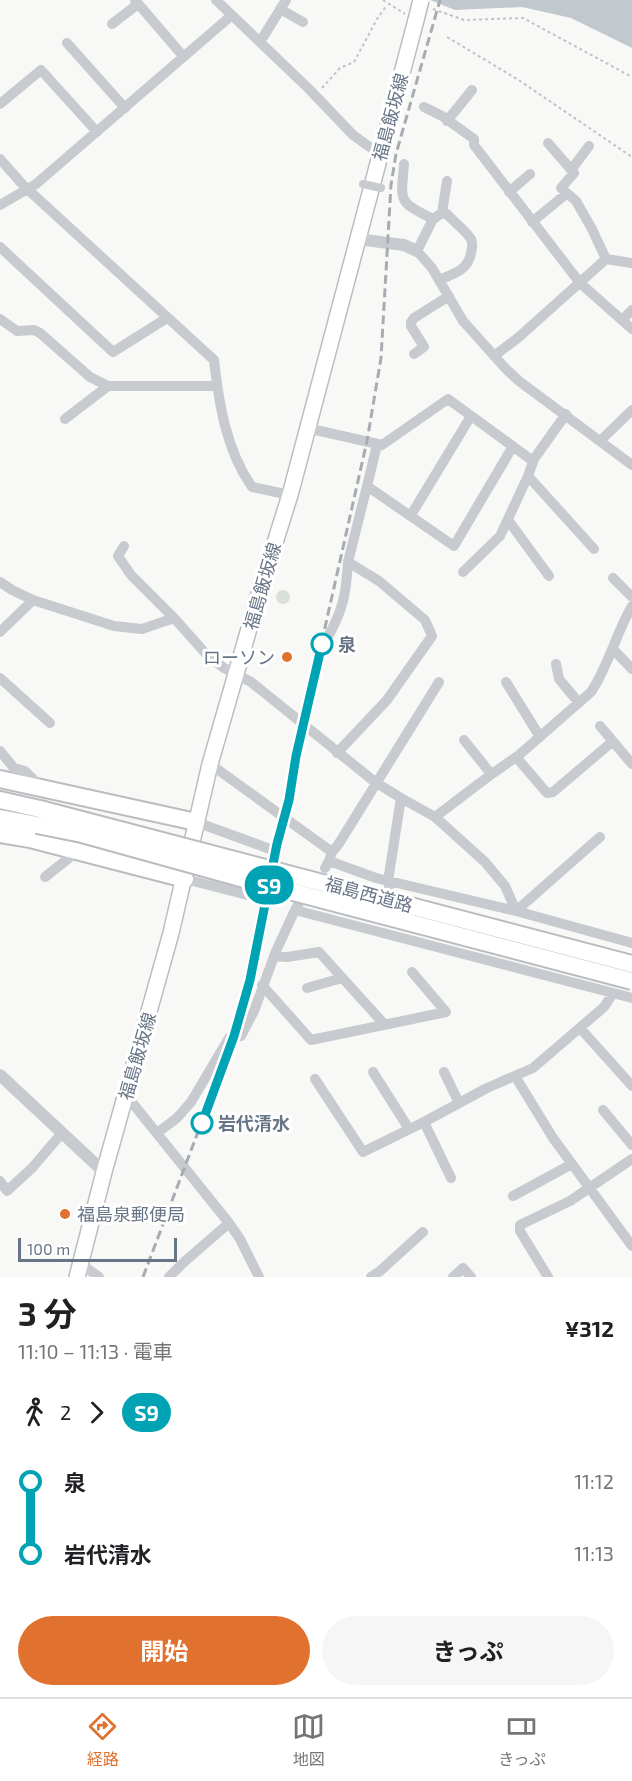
<!DOCTYPE html>
<html lang="ja">
<meta charset="utf-8">
<style>
body{margin:0;font-family:"Exo 2","Noto Sans JP",sans-serif;background:#f6f6f6;color:#202124;height:100vh;display:flex;flex-direction:column;font-size:22px;white-space:nowrap}
*{box-sizing:border-box;margin:0}
p{font-size:20px;color:#757577}
.icon{flex:none;width:33px;height:33px;fill:none;stroke:currentColor;stroke-width:2;stroke-linecap:round;stroke-linejoin:round}
.map{position:relative;height:1277px;overflow:hidden}
.drawer{display:flex;flex-direction:column;background:#fff;flex:1}
.drawer>*{flex:none}
.badge{padding:0 12px;border-radius:20px;font-size:21px;line-height:39px}
.scale{position:absolute;left:18px;bottom:15px;width:159px;box-sizing:border-box;padding-left:6px;border:3px solid #687587;border-top:0;font-size:16px;line-height:21px;white-space:nowrap;color:#687587;-webkit-text-stroke:4px #fff;paint-order:stroke}
.map>.badge{position:absolute;translate:-50% -50%;box-shadow:0 0 0 3px #fff}
.legs{display:flex;align-items:center;gap:9px;height:66px;padding:0 18px;font-size:20px}
.legs p{margin-inline-start:auto}
.overview{display:flex;align-items:center;justify-content:space-between;height:102px;padding:0 18px}
h1{font-size:33px;font-weight:700;line-height:45px}
.action{display:flex;gap:12px;margin-top:auto;padding:12px 18px}
.action a{flex:1;height:69px;border-radius:36px;background:#e1712e;color:#fff;font-size:24px;font-weight:700;line-height:69px;text-align:center}
.action a+a{background:#f6f6f6;color:#202124}
ul{padding:0 18px;list-style:none}
li{display:flex;align-items:center;gap:21px;height:72px;font-size:22px}
li i{display:grid;place-items:center;width:9px;height:100%;margin:0 8px;background:currentColor}
li i::after{content:'';width:15px;height:15px;margin:-8px;border:4px solid;border-radius:50%;background:#fff}
li p{margin-inline-start:auto}
li:first-child i{background:linear-gradient(#0000 50%,currentColor 0)}
li:last-child i{background:linear-gradient(currentColor 50%,#0000 0)}
.menu{display:flex;justify-content:space-around;align-items:center;height:84px;border-top:2px solid #e0e0e0;background:#fff;font-size:16px;color:#757577}
.menu a{display:grid;justify-items:center;gap:3px}
.menu .active{color:#e1712e}
.map>svg:first-child{display:block}
</style>
<div class="map">
<svg width="632" height="1277" viewBox="0 0 632 1277">
<rect width="100%" height="100%" fill="#f8f9f6"/>
<!-- green -->
<path fill="#d9e0d7" d="M276 597a7 7 0 1 1 14 0a7 7 0 1 1-14 0Z"/>
<!-- water -->
<path fill="#c1c9cf" d="M430,0H632V48L571,18L522,7L455,10Z"/>
<g fill="none" stroke-linecap="round" stroke-linejoin="round">
<defs>
<path id="primary" d="M77,1277L104,1172L171,933L210,764L261,587L290,495L416,20"/>
<path id="trunk" d="M0,779L196,822
M0,800L40,809
M0,818L37,825
M0,834L30,839L185,879"/>
</defs>
<!-- primary casing -->
<use href="#primary" stroke="#babdc2" stroke-width="18"/>
<!-- trunk casing -->
<use href="#trunk" stroke="#babcc0" stroke-width="20"/>
<!-- path -->
<path stroke="#c1c2c5" stroke-width="2" stroke-dasharray="3 3" stroke-linecap="butt" d="M383,0L405,14
M433,9L464,20L523,18L632,77
M447,37L517,79L632,157
M322,88L340,68L354,62L377,19L387,5"/>
<!-- minor -->
<path stroke="#c7cace" stroke-width="10" d="M135,0L183,56
M216,0L309,89L353,135L381,155
M280,9L303,22
M112,24L138,4
M260,42L286,0
M67,43L125,108
M0,104L41,70L97,132
M424,107L442,116L474,139V145L580,283L632,329
M447,121L472,90
M548,143L574,173L561,188L576,201L592,229L606,259
M0,159L24,186L214,360C219,404 226,450 252,487L290,495
M404,164C401,202 397,201 433,219
M571,170L589,146
M509,192L530,174
M0,205L36,184L232,15
M442,213L447,181
M532,222L566,194
M0,247L113,352L167,318
M439,280C454,274 468,270 471,253C472,249 473,243 471,239C466,231 453,221 447,214L442,213L433,219L417,251L432,268L463,321L506,369L519,381L632,465
M0,319L17,331L34,330L40,333L90,377L108,386
M622,320L632,310
M414,354L424,347L411,326V322L414,318L449,296
M494,356L519,337L606,259L632,263
M65,419L108,386H217
M307,428L382,445L448,399L533,461
M600,441L632,410
M377,445L367,486L454,546L513,446
M528,476L594,549
M411,515L471,416
M508,520L549,576
M124,546L118,556L131,575L174,618
M348,562L367,486
M463,572L500,536L528,476L534,459L566,414
M613,578L632,597
M0,582L12,590L33,600L114,626L142,629L174,618L207,655L224,668L251,682L375,782L401,798L388,881L389,887
M0,632L33,600
M326,640C343,611 346,595 348,562L379,581L425,620L432,636L387,700L337,753
M613,649L632,669
M556,664L559,679L579,703
M0,678L50,723
M506,682L540,737
M600,726L632,764
M464,740L491,774
M0,751L14,768L25,771L41,787
M516,757L547,793L553,792L612,742
M210,764L332,852
M401,798L435,817L485,862L505,886L516,911
M435,817L489,776L519,755L591,692C609,665 616,633 632,606
M196,822L270,849
M329,861L332,852L338,845L439,682
M325,868L329,861L376,878L516,911L632,943
M45,877L69,858L75,851
M185,879L260,898
M299,903L295,910L632,998
M516,911L600,837
M274,956L287,957L319,952L384,1024
M262,985L311,1040L446,1012L412,972
M307,988L342,978
M580,1028L632,1086
M373,1072L409,1129
M444,1072L459,1103
M515,1076L553,1138L632,1246
M315,1079L363,1152L424,1122
M126,1095L229,1223L240,1239L259,1277
M603,1110L632,1145
M157,1133L177,1118L191,1102L229,1038L241,1036L254,1011L276,951L295,910
M451,1178L424,1122L487,1088L533,1068L604,1007L613,993
M0,1181L7,1191L32,1168L62,1133
M513,1196L572,1164
M81,1264L99,1277
M169,1277L183,1263L229,1223
M371,1277L380,1271L423,1232
M453,1277L463,1268L471,1277
M548,1277L520,1231V1225L570,1201L632,1159"/>
<!-- tertiary -->
<path stroke="#c7cace" stroke-width="12" d="M357,239L404,245L417,251
M0,1075L104,1172"/>
<!-- primary -->
<use href="#primary" stroke="#fff" stroke-width="15"/>
<!-- trunk -->
<use href="#trunk" stroke="#fff" stroke-width="16"/>
<!-- rail -->
<path stroke="#a7acb3" stroke-width="3" stroke-dasharray="9 4.5" stroke-linecap="butt" d="M143,1277L234,1037L259,938L277,844L289,800L296,756L367,441L381,358L391,185L396,154L440,0"/>
<defs>
<path id="primary-bridge" d="M416,20L421,0"/>
<path id="trunk-bridge" d="M40,809L632,964
M37,825L82,834L255,882L632,981"/>
</defs>
<!-- primary-bridge casing -->
<use href="#primary-bridge" stroke="#babdc2" stroke-width="18" stroke-linecap="butt"/>
<!-- trunk-bridge casing -->
<use href="#trunk-bridge" stroke="#babcc0" stroke-width="20" stroke-linecap="butt"/>
<!-- pedestrian-bridge -->
<path stroke="#c7cace" stroke-width="8" d="M363,184L381,188"/>
<!-- primary-bridge -->
<use href="#primary-bridge" stroke="#fff" stroke-width="15"/>
<!-- trunk-bridge -->
<use href="#trunk-bridge" stroke="#fff" stroke-width="16"/>
</g>
<g fill="none" stroke-linecap="round" stroke-linejoin="round">
<defs>
<path id="line-1" d="M202,1123L234,1036L250,980L277,844L289,800L296,756L322,644"/>
</defs>
<!-- line-1 casing -->
<use href="#line-1" stroke="#fff" stroke-width="14"/>
<!-- line-1 -->
<use href="#line-1" stroke="#00a3b4" stroke-width="9"/>
</g>
<!-- markers -->
<g fill="#fff" stroke="#00a3b4" stroke-width="3">
<circle cx="322" cy="644" r="10"/>
<circle cx="202" cy="1123" r="10"/>
</g>
<g fill="#e1712e" stroke="#fff" stroke-width="2">
<circle cx="287" cy="657" r="6"/>
<circle cx="65" cy="1214" r="6"/>
</g>
<g text-anchor="middle" dominant-baseline="central" stroke-width="6" stroke-linejoin="round" paint-order="stroke">
<!-- street labels -->
<g font-size="18" fill="#687587" stroke="#fff">
<text transform="translate(390 117) rotate(-75)">福島飯坂線</text>
<text transform="translate(262 586) rotate(-74)">福島飯坂線</text>
<text transform="translate(369 894) rotate(15)">福島西道路</text>
<text transform="translate(137 1056) rotate(-74)">福島飯坂線</text>
</g>
<!-- stop labels -->
<g font-size="18" font-weight="bold" fill="#687587" stroke="#fff" text-anchor="start">
<text x="338" y="644">泉</text>
<text x="218" y="1123">岩代清水</text>
</g>
<!-- poi labels -->
<g font-size="18" fill="#687587" stroke="#fff" text-anchor="end">
<text x="275" y="657">ローソン</text>
<text x="77" y="1214" text-anchor="start">福島泉郵便局</text>
</g>
</g>
</svg>
<div class="scale">100 m</div>
<b class="badge" style="left:269px;top:885px;background:#00a3b4;color:#fff">S9</b>
</div>
<section class="drawer">
<div class="overview"><div><h1>3 分</h1><p>11:10 – 11:13 · 電車</p></div><b>¥312</b></div>
<div class="legs"><svg class="icon" aria-label="walk" viewBox="0 0 24 24"><circle cx="13" cy="4" r="2"/><path d="M13 8l-2 6 4 7M11 14l-3 7M7 12l3-4h3l4 4"/></svg>2<svg class="icon" aria-label="forward" viewBox="0 0 24 24"><path d="M9 5l7 7-7 7"/></svg><b class="badge" style="background:#00a3b4;color:#fff">S9</b></div>
<ul>
<li><i style="color:#00a3b4"></i><b>泉</b><p>11:12</p></li>
<li><i style="color:#00a3b4"></i><b>岩代清水</b><p>11:13</p></li>
</ul>
<div class="action"><a>開始</a><a>きっぷ</a></div>
</section>
<nav class="menu">
<a class="active"><svg class="icon" aria-label="directions" viewBox="0 0 24 24"><path d="M12 3l9 9-9 9-9-9zM9 14v-3h6M13 9l2 2-2 2"/></svg>経路</a>
<a><svg class="icon" aria-label="map" viewBox="0 0 24 24"><path d="M3 6l6-2 6 2 6-2v14l-6 2-6-2-6 2zM9 4v14M15 6v14"/></svg>地図</a>
<a><svg class="icon" aria-label="tickets" viewBox="0 0 24 24"><path d="M3 7h18v10H3zM15 7v10"/></svg>きっぷ</a>
</nav>
